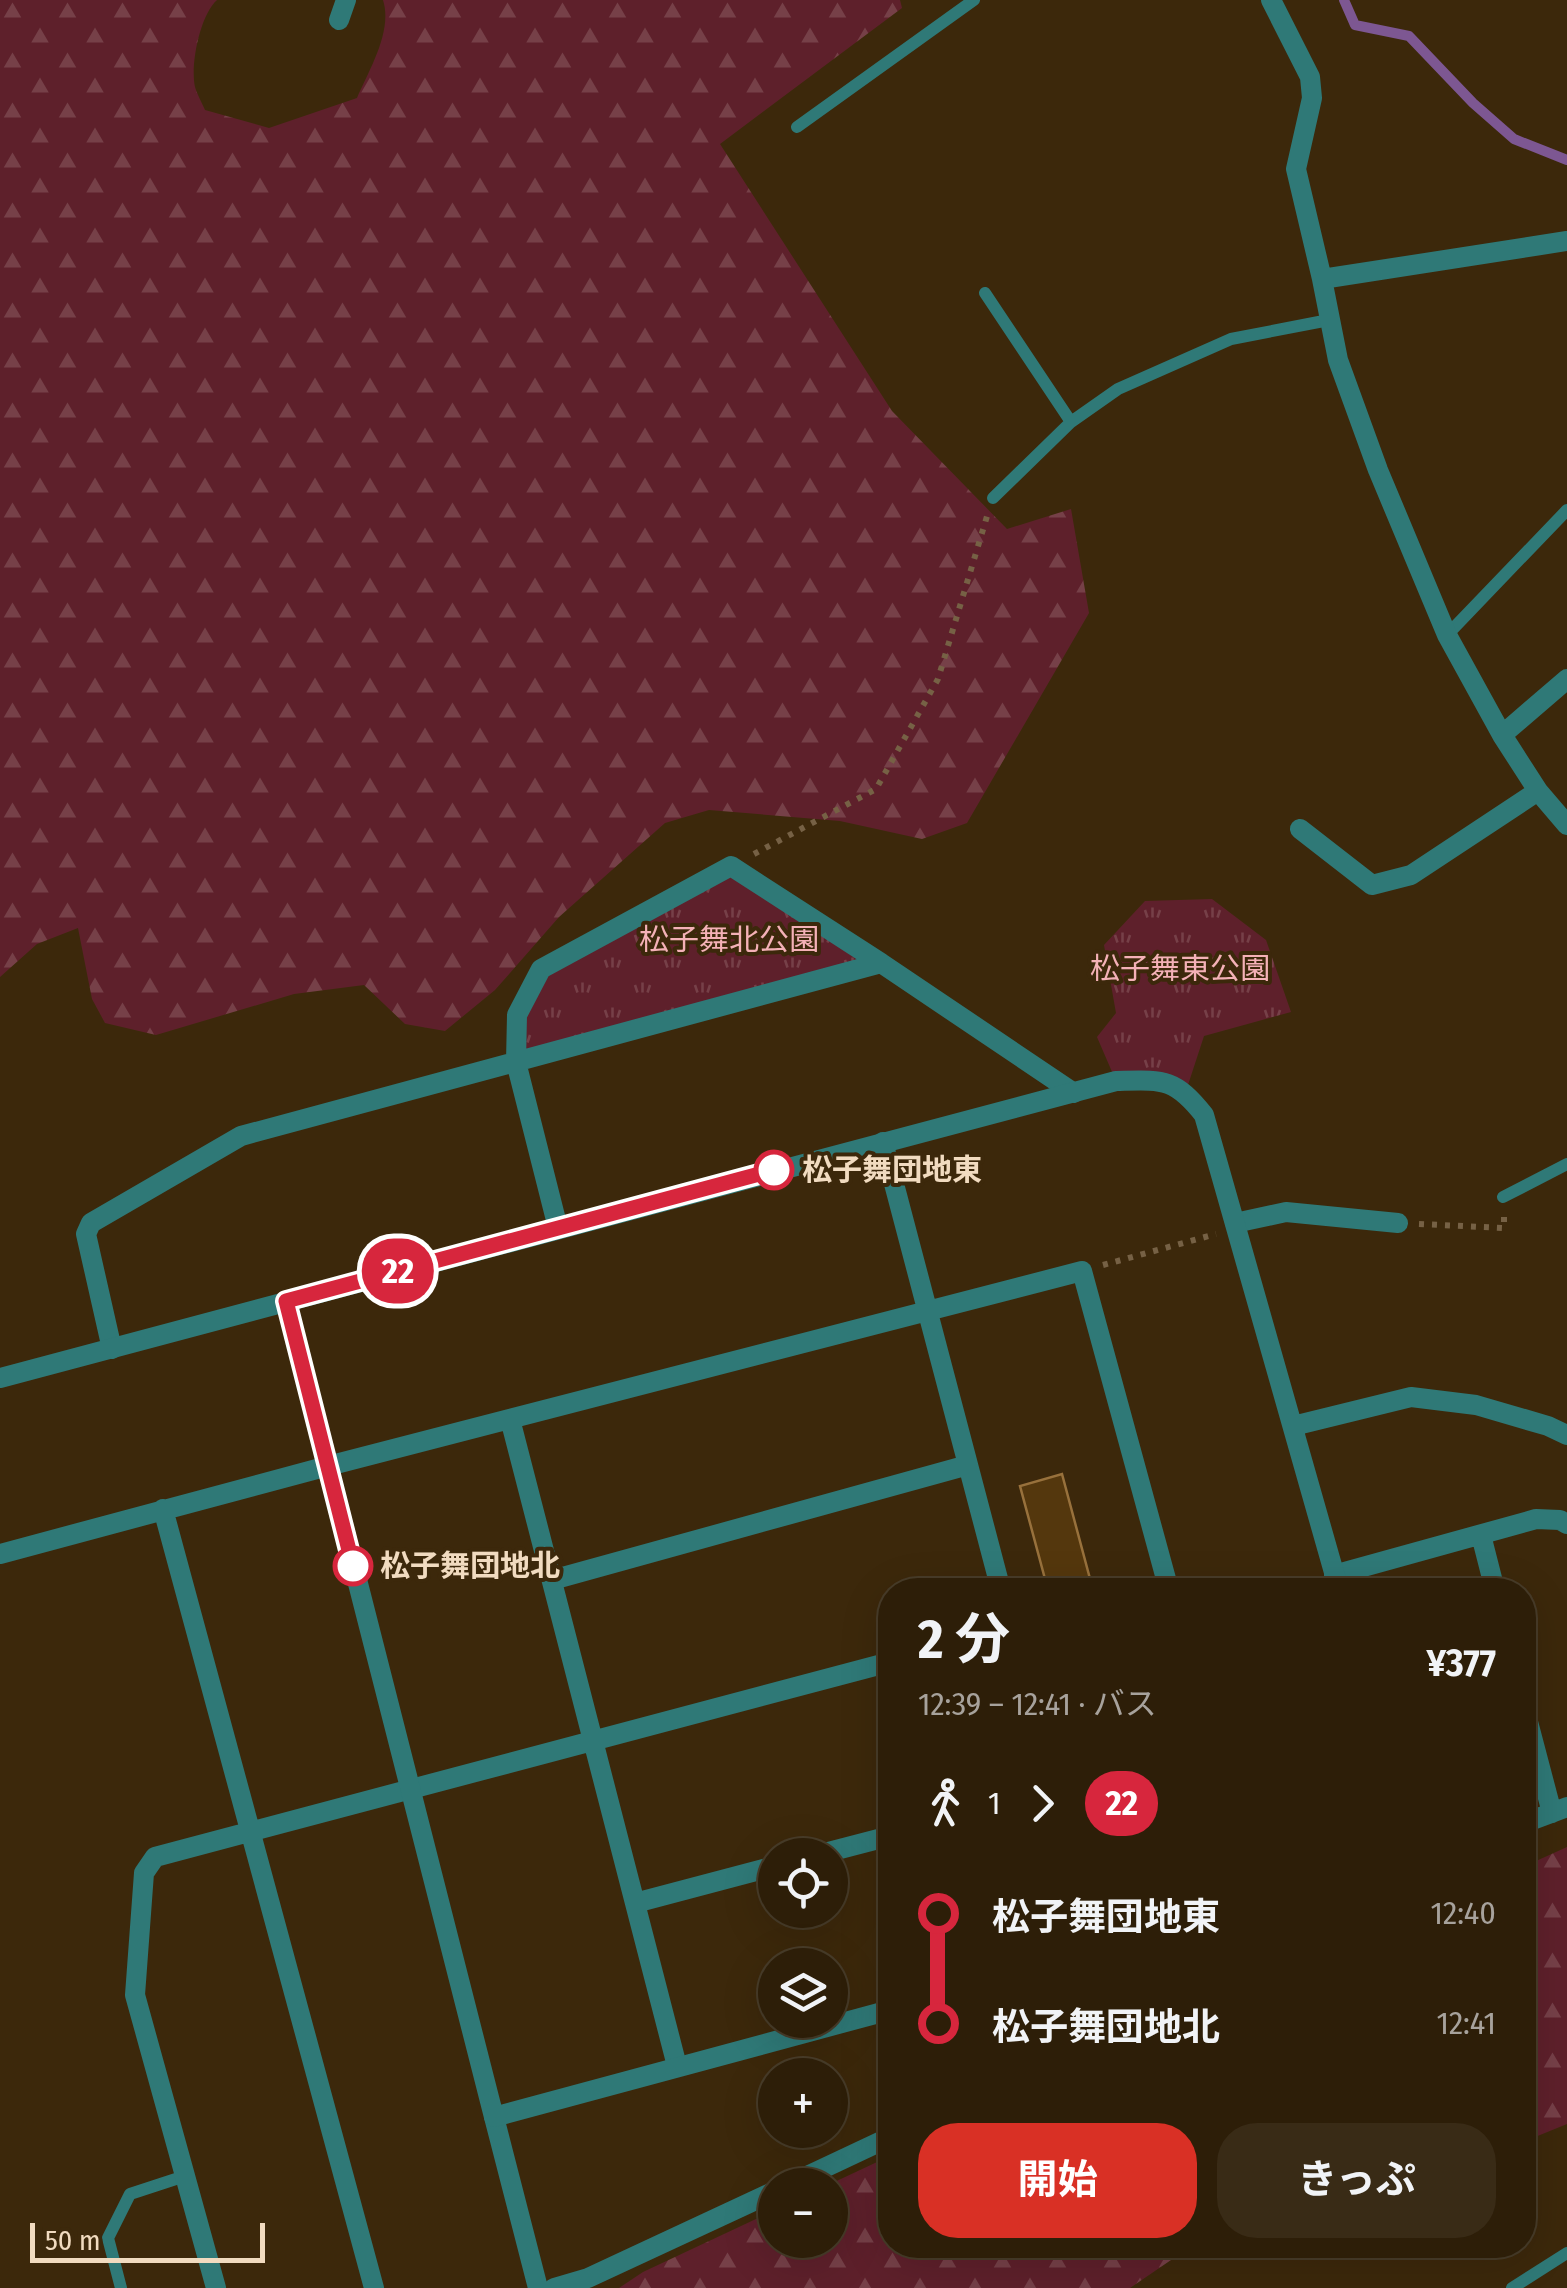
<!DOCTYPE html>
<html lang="ja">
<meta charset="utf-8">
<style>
body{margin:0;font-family:"Fira Sans Condensed","Noto Sans JP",sans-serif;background:#392b16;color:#f1f3f6;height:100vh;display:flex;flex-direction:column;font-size:38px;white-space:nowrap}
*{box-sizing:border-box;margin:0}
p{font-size:32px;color:#a7a29c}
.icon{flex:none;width:55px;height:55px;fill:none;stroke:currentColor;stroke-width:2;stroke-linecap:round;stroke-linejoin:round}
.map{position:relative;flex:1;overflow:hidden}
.panel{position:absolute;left:878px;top:1578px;width:658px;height:680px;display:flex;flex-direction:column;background:#2d1e08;border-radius:40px;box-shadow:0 10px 40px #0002,0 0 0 2px #483c29}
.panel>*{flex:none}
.badge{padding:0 20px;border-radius:32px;font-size:35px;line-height:65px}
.controls{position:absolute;left:758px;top:1838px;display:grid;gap:20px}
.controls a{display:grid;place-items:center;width:90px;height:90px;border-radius:50%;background:#2d1e08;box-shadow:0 10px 40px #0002,0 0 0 2px #483c29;font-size:50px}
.scale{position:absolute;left:30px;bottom:25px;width:235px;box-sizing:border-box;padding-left:10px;border:5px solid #f1dbc0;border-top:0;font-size:28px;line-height:35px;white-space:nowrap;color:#f1dbc0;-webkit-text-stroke:8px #3c280b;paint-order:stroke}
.map>.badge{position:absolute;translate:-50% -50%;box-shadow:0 0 0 5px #fff}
.legs{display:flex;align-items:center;gap:15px;height:110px;padding:0 40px;font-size:32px}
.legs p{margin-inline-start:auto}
.overview{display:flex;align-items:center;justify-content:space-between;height:170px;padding:0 40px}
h1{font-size:55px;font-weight:700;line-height:75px}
.cta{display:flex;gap:20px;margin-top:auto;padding:20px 40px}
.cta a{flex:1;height:115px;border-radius:40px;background:#d93025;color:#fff;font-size:40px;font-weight:700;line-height:115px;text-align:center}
.cta a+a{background:#392b16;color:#f1f3f6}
ul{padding:0 40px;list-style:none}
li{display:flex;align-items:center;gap:35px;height:110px;font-size:38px}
li i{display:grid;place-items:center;width:15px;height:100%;margin:0 12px;background:currentColor}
li i::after{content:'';width:25px;height:25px;margin:-12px;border:8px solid;border-radius:50%;background:#2d1e08}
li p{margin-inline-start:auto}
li:first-child i{background:linear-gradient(#0000 50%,currentColor 0)}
li:last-child i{background:linear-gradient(currentColor 50%,#0000 0)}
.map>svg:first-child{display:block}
</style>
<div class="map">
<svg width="1567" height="2288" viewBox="0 0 1567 2288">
<defs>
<pattern id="forest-firs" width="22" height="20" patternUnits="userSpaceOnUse" patternTransform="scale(2.5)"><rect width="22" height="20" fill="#5e202b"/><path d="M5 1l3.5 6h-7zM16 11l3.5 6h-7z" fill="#764048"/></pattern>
<pattern id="park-tufts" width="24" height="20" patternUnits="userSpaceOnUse" patternTransform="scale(2.5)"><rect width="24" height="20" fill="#5e202b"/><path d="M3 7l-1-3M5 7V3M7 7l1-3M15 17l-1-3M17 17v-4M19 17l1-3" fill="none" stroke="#764048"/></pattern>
</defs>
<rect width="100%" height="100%" fill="#3c280b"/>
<!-- forest -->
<path fill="url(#forest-firs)" d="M0,0H217C200,15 190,65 195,87C197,94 202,103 205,110L269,128L357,98C369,70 393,31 383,0H900L902,8L720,144L892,411L1007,529L1071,509L1089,613L967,823L922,839L840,821L709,810L665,823L559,917L495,990L445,1031L405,1024L364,985L294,994L156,1035L105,1023L92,999L78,928L37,944L0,977Z
M1567,1847V2124L1523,2142V1867Z
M890,2156V2245H1193L1130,2288H619L643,2272L775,2210V2240H830L828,2185Z"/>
<!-- park -->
<path fill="url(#park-tufts)" d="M731,866L881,963L517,1062V1015L541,969Z
M1212,899L1266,940L1291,1012L1204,1036L1186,1091L1116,1081L1097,1037L1116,1013L1104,945L1145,901Z"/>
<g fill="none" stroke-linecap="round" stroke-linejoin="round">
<!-- stream -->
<path stroke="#7d5792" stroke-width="10" d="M1344,0L1355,25L1409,36L1473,103L1514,139L1567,160"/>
</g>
<!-- building -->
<path fill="#54370d" stroke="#98713c" stroke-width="2.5" d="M1062,1474L1093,1590H1048L1020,1486Z"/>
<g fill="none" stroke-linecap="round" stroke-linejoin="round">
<!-- path -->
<path stroke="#766145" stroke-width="6" stroke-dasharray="5 8" stroke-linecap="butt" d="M754,854L876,789L938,679L988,513
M1419,1224L1504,1228V1216
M1103,1265L1216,1234
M1275,1590L1313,1580"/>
<!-- service -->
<path stroke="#2f7977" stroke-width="12" d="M797,127L974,0
M985,293L1071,422
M993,498L1071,422L1118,389L1231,339L1329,320
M1447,635L1567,510
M1503,1197L1567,1164
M121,2288L108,2238L130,2194L185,2176
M1512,2288L1567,2253"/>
<!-- minor -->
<path stroke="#2f7977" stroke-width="20" d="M1271,0L1310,77L1312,98L1296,169L1322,279L1338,360L1378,470L1447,635L1502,735L1538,791L1567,825
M339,20L346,0
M1322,279L1567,241
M1502,735L1567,679
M1300,829L1372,885L1411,875L1538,791
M883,1142L1001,1590
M1235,1223L1286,1212L1398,1223
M558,1228L516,1062L517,1015L541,969L731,866L881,963
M112,1349L86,1234L91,1223L241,1136L881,963L1074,1093
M510,1419L677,2066
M163,1509L374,2288
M1481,1535L1495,1590
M0,1554L328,1466L1082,1271L1169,1590
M1334,1575L1536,1519L1560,1520L1567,1524
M552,1580L968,1465
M1522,1699L1552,1813
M1522,1824L1567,1807
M817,1855L890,1836
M635,1903L775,1866
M494,2117L538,2288
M788,2185L890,2137
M216,2288L135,1995L144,1873L155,1857L890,1662
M554,2288L588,2278L775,2191"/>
<!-- tertiary -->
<path stroke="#2f7977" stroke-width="20" d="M286,1301L494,2117L890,2010
M0,1378L1116,1081C1162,1080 1174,1077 1204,1115L1339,1590
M1293,1426L1411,1397L1476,1405L1548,1426L1567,1435"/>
</g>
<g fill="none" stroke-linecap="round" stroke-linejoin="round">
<defs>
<path id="line-1" d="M353,1566L286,1301L774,1170"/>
</defs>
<!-- line-1 casing -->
<use href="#line-1" stroke="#fff" stroke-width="22"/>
<!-- line-1 -->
<use href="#line-1" stroke="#d7263d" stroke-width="15"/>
</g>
<!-- markers -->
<g fill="#fff" stroke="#d7263d" stroke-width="5">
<circle cx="774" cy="1170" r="18"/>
<circle cx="353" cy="1566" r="18"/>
</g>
<g text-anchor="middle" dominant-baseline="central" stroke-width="8" stroke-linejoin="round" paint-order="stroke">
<!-- park labels -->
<g font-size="30" fill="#f4b1b7" stroke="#3c280b">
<text x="729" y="940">松子舞北公園</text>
<text x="1180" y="969">松子舞東公園</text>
</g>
<!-- stop labels -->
<g font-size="30" font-weight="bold" fill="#f1dbc0" stroke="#3c280b" text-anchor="start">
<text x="802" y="1170">松子舞団地東</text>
<text x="380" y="1566">松子舞団地北</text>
</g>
</g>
</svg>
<div class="controls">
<a><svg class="icon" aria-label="locate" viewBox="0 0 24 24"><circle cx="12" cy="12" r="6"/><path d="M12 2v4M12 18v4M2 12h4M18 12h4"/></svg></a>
<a><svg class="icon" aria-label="layers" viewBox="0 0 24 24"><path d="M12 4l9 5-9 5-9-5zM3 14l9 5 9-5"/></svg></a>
<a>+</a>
<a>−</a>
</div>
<div class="scale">50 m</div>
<b class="badge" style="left:398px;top:1271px;background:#d7263d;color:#fff">22</b>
<section class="panel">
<div class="overview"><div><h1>2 分</h1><p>12:39 – 12:41 · バス</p></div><b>¥377</b></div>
<div class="legs"><svg class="icon" aria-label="walk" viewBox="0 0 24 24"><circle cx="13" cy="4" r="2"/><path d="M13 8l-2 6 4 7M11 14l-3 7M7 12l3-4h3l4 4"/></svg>1<svg class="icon" aria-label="forward" viewBox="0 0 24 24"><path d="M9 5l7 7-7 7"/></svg><b class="badge" style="background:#d7263d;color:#fff">22</b></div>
<ul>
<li><i style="color:#d7263d"></i><b>松子舞団地東</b><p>12:40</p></li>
<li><i style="color:#d7263d"></i><b>松子舞団地北</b><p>12:41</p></li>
</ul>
<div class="cta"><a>開始</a><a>きっぷ</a></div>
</section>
</div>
